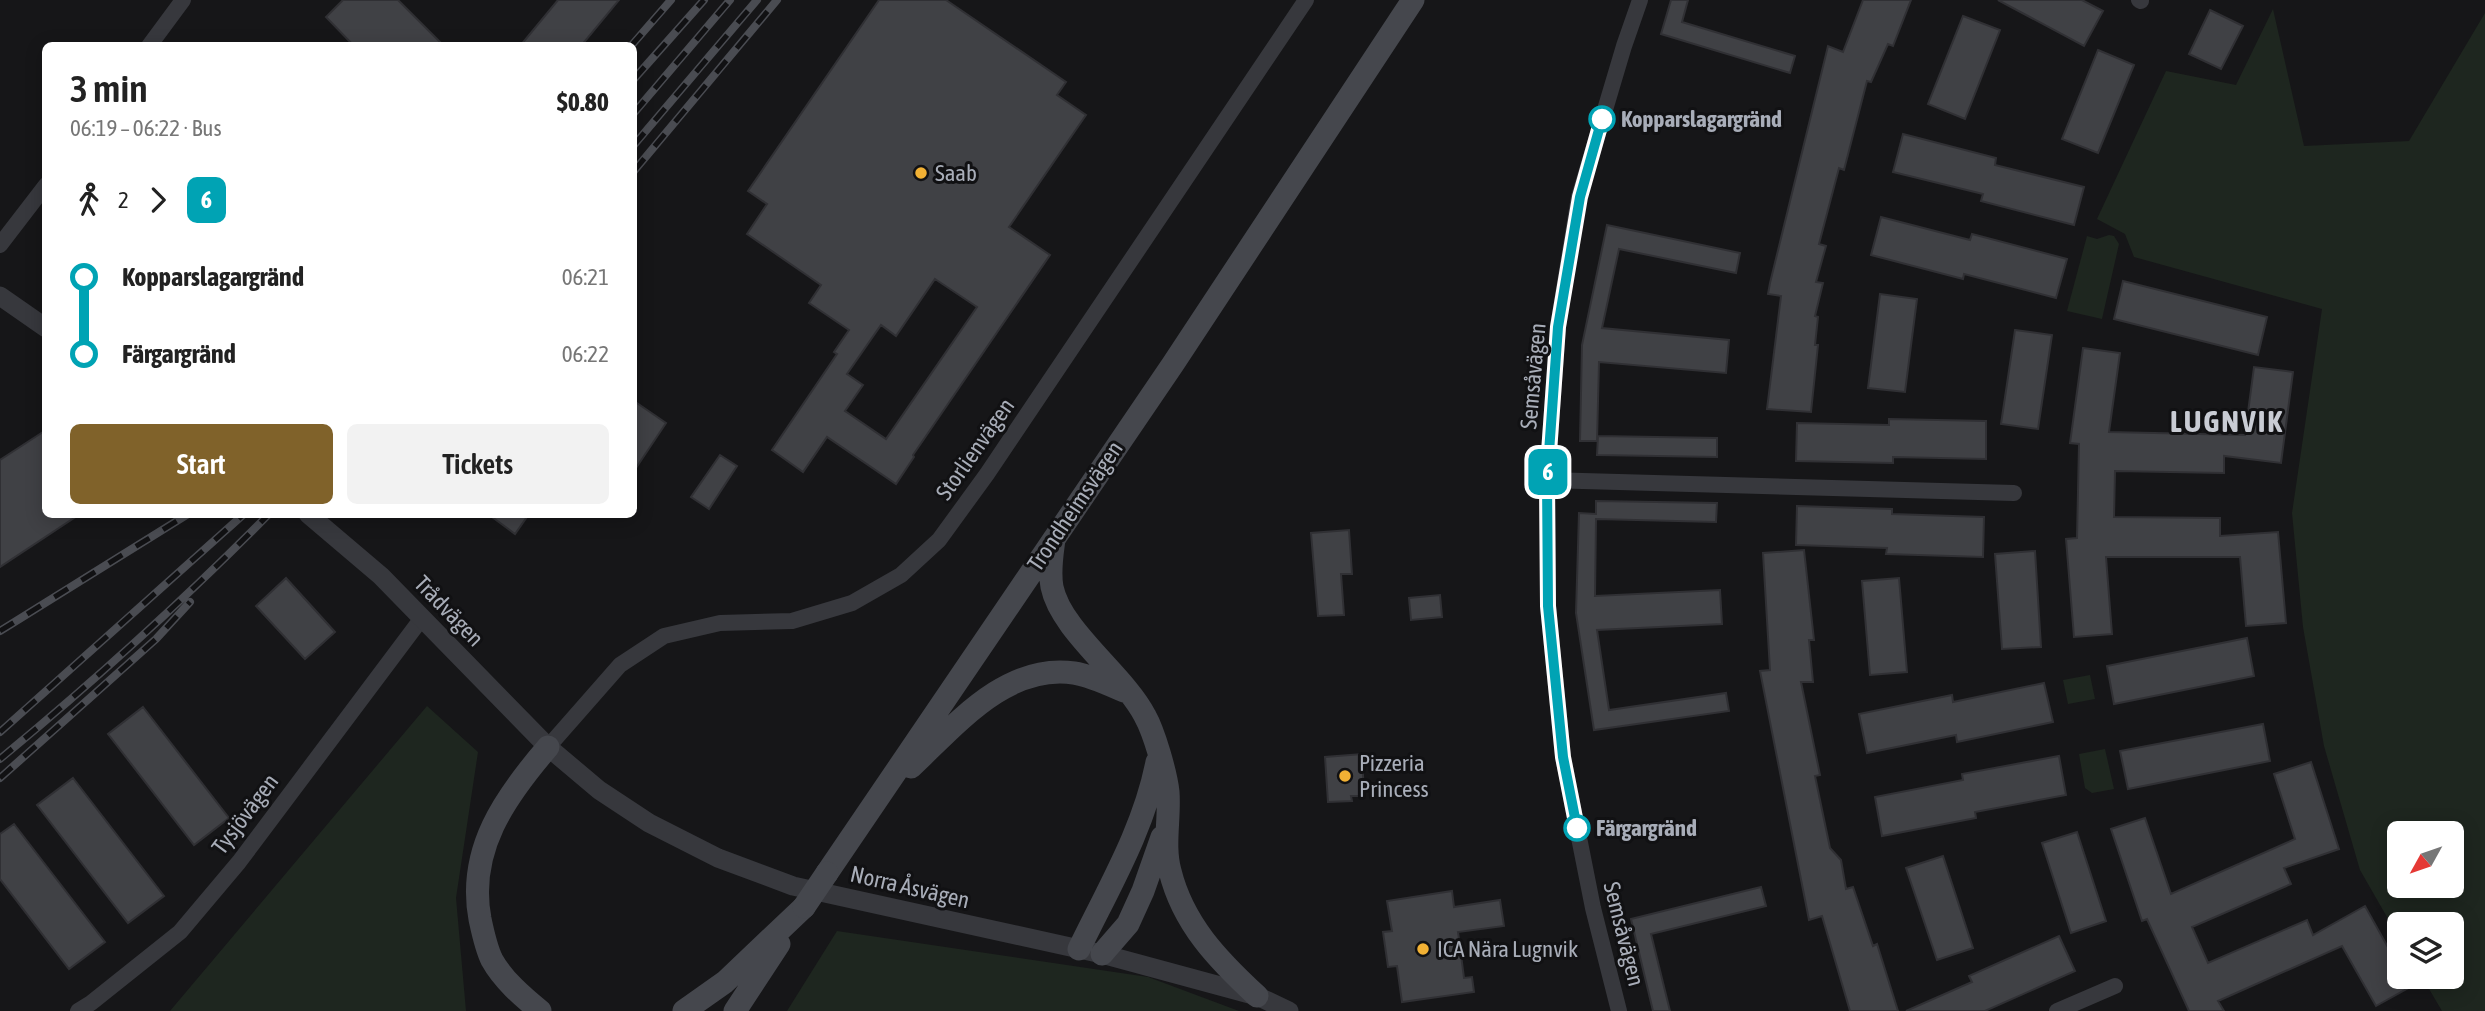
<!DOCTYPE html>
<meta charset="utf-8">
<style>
body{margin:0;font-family:"Asap Condensed",sans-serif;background:#f2f2f2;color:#222;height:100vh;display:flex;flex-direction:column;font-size:26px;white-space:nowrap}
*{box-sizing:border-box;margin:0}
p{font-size:23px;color:#767676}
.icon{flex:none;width:38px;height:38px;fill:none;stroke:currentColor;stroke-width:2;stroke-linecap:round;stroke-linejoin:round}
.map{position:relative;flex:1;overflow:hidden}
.sheet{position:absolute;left:42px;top:42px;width:595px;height:476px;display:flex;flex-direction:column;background:#fff;border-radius:10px;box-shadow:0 4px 18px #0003}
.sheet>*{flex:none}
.badge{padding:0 14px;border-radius:10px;font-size:24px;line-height:46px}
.needle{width:46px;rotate:230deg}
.controls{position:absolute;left:2387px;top:821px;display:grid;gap:14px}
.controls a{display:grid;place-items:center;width:77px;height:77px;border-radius:10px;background:#fff;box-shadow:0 4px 18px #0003;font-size:35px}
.map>.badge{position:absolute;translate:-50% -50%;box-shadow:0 0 0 4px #fff}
.legs{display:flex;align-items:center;gap:10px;height:77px;padding:0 28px;font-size:23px}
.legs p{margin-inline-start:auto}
.head{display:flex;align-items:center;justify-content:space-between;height:119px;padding:0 28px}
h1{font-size:38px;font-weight:600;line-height:52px}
.action{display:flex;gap:14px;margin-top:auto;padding:14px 28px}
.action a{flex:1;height:80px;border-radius:10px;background:#80622a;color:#fff;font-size:28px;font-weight:600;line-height:80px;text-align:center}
.action a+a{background:#f2f2f2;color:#222}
ul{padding:0 28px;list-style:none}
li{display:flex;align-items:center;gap:24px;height:77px;font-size:26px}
li i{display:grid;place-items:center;width:10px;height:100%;margin:0 9px;background:currentColor}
li i::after{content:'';width:18px;height:18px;margin:-9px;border:5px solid;border-radius:50%;background:#fff}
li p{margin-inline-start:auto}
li:first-child i{background:linear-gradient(#0000 50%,currentColor 0)}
li:last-child i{background:linear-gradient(currentColor 50%,#0000 0)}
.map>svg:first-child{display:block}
</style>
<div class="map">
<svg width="2485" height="1011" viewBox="0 0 2485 1011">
<rect width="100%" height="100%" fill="#161618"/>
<!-- green -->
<path fill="#1e261f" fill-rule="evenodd" d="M2273,9L2304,146L2409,141L2485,13V1011H2442L2422,977L2452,976V924H2399V938L2360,870L2324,746L2303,627L2292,513L2322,309L2134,257L2125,234L2097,219L2166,71L2236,85ZM2399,833H2452V886H2399Z
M2109,235L2114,236L2119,244L2102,319L2067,311L2087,236L2097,239Z
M2090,675L2095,699L2068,704L2063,680Z
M427,706L478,752L456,898L466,1011H170Z
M2105,749L2114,789L2092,793L2085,788L2079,754Z
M837,931L1148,977L1239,1011H787Z"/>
<!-- building -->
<path fill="#404145" stroke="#303034" stroke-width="2" fill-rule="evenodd" d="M343,0H398L444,46H354L326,17Z
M558,0H619L581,46H520Z
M879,0H946L1066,82L1057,95L1086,115L1009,227L1050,255L913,455L914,457L896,484L827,437L803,472L772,450L837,354L834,352L849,330L809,303L821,285L747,234L767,204L748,191ZM935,279L977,307L886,439L845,411L863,385L847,374L881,325L896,336Z
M1671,0H1688L1682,22L1795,56L1790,73L1661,34Z
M1863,0H1911L1893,46L1888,44L1871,82L1867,81L1844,170L1839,168L1819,244L1826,246L1816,282L1823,283L1815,316L1818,317L1815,345H1818L1811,412L1767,409L1781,296L1768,294L1770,283L1828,46L1843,52Z
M1998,0H2082L2103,11L2084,46Z
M2210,10L2243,26L2221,69L2189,54Z
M1963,16L2000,30L1965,119L1928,104Z
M2098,50L2134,65L2098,153L2062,139Z
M1903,134L1996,158L1995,165L2084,187L2074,225L1981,201L1983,194L1893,172Z
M1881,217L1970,240L1972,234L2067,259L2056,298L1964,274L1963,279L1871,255Z
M1607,225L1740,253L1736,273L1619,249L1602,328L1729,340L1726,373L1599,362L1597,441H1580L1582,345Z
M2123,281L2267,317L2258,355L2114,319Z
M1880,294L1917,299L1905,392L1868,388Z
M2015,330L2052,335L2038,429L2001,424Z
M2083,348L2120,353L2109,432L2245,435L2254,367L2293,372L2281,463L2224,456V473L2115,471L2114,517L2220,518V536L2278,532L2286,623L2246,626L2240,557H2106L2112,634L2074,637L2066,539L2077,538L2079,444L2070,443Z
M634,401L666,423L634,471Z
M1889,419L1986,421V459L1893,457V463L1796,461L1797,423L1889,425Z
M46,430V514H80L0,567V460Z
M1598,436L1717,438V457L1597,455Z
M720,455L737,466L709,509L691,497Z
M1596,501L1717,503L1716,522L1596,519L1595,596L1720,590L1722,624L1597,630L1609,710L1726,693L1729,711L1594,730L1576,613L1579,513L1596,514Z
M1797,506L1892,509V514L1984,517L1983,557L1886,554L1887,548L1796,545Z
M488,514H529L515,534Z
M1349,530L1352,574H1341L1344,615L1318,616L1311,533Z
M1804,550L1814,640H1809L1813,682H1801L1820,775L1815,776L1830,848L1841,860L1846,889L1853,887L1873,946L1877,944L1898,1011H1850L1822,916L1809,920L1760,671L1770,670L1763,553Z
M2035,551L2041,647L2002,649L1995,554Z
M286,578L335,632L305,659L256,606Z
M1899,578L1907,672L1870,675L1862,581Z
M1440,595L1442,617L1411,620L1409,598Z
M2247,638L2254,676L2114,704L2107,666Z
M2044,683L2053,722L1957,742L1956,735L1867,753L1859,714L1952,695L1953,702Z
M143,707L229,818L194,845L108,734Z
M2263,724L2270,761L2128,789L2120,751Z
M1362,754L1364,796H1351L1352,801L1328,802L1325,757Z
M2059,756L2066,795L1975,812L1976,818L1882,836L1875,797L1963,780L1962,774Z
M2311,762L2339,849L2284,868L2291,884L2192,927L2208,963L2307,920L2313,935L2365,906L2399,967V976H2404L2410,987L2376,1006L2342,946L2218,1001L2224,1011H2189L2147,919L2142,921L2111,829L2145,818L2171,894L2295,839L2274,774Z
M73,778L164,896L128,923L37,805Z
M14,824L105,942L69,969L0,879V834Z
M2077,832L2106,921L2071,933L2042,843Z
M1943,856L1973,948L1937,960L1906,868Z
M1761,887L1766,906L1651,934L1670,1011H1653L1631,919Z
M1452,891L1454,907L1500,900L1504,926L1458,932L1464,978L1472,977L1474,992L1402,1002L1397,966L1388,967L1383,932L1392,931L1387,901Z
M2059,936L2075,971L1985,1011H1906L1972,982L1969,976Z"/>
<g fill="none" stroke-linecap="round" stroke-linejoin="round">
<!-- minor -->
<path stroke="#37383d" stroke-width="16" d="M2139,0L2141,1
M149,46L183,0
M0,245L46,185
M1547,480L2014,493
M548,747L620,665L664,636L720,623L792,621L852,603L901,575L939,540L987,474L1306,0
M78,1011L91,1003L180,932L239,862L422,618
M1619,1011L1593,908L1563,757L1548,606L1547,480L1558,326L1579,197L1624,46L1640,0
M2057,1011L2115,986"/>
<!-- tertiary -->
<path stroke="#37383d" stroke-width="19" d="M0,296L46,328
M308,514L381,576L548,747L599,790L649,823L718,858L793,886L1102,954L1257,996L1289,1011"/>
<!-- secondary -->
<path stroke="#45474d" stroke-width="23" d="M1054,539C1052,555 1049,571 1052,587C1061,631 1124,675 1145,716C1154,732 1166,773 1168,792C1170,818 1163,846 1170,871C1183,924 1218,960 1257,996
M911,767C955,726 1006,663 1074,673C1092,676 1108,684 1124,691
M827,873L1173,364L1413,0
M1079,949C1108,889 1144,829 1157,762
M1102,954L1128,924L1143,891L1162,837
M540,1011C523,997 503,980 492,960C486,948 483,933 480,919C467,850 505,797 548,747
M684,1011L725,982L804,907
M735,1011L779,944"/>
<defs>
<path id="rail" d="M631,46L671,0
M634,79L704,0
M634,113L730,0
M634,145L757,0
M634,171L777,0
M0,631L188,514
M0,732L244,514
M0,759C93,682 184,600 269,514
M0,778L156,639L190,602"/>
</defs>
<!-- rail casing -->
<use href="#rail" stroke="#4a4c52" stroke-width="8"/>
<!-- rail -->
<use href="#rail" stroke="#111113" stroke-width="5" stroke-dasharray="16" stroke-linecap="butt"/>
<!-- secondary-bridge -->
<path stroke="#45474d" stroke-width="23" d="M804,907L827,873"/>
</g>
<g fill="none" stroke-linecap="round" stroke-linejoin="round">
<defs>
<path id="line-1" d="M1577,828L1563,757L1548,606L1547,480L1558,327L1580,197L1602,119"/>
</defs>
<!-- line-1 casing -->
<use href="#line-1" stroke="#fff" stroke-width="16"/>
<!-- line-1 -->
<use href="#line-1" stroke="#00a3b4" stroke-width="10"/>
</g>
<!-- markers -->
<g fill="#fff" stroke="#00a3b4" stroke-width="3.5">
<circle cx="1602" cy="119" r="12"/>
<circle cx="1577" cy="828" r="12"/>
</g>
<g fill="#f2b134" stroke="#111113" stroke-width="2.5">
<circle cx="921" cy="173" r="7"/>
<circle cx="1345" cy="776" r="7"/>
<circle cx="1423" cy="949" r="7"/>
</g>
<g text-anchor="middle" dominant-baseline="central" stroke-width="6" stroke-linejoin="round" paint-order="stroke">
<!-- stop labels -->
<g font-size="23" font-weight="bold" fill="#a8adb8" stroke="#111113" text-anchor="start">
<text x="1621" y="119">Kopparslagargränd</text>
<text x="1596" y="828">Färgargränd</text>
</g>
<!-- poi labels -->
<g font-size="23" fill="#a8adb8" stroke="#111113" text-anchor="start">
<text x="935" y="173">Saab</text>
<text x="1359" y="763">Pizzeria<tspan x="1359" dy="26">Princess</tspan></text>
<text x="1437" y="949">ICA Nära Lugnvik</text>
</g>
<!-- street labels -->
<g font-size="23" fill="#a8adb8" stroke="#111113">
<text transform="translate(1533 376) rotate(-85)">Semsåvägen</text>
<text transform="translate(975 449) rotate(-55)">Storlienvägen</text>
<text transform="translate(1075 506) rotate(-56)">Trondheimsvägen</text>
<text transform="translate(449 611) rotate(46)">Trådvägen</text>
<text transform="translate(245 814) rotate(-53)">Tysjövägen</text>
<text transform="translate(910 887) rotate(13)">Norra Åsvägen</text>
<text transform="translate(1624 934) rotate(76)">Semsåvägen</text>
</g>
<!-- district labels -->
<g font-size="30" font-weight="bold" letter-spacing="2" fill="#c9ccd4" stroke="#111113">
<text x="2227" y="421">LUGNVIK</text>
</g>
</g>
</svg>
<div class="controls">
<a><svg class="needle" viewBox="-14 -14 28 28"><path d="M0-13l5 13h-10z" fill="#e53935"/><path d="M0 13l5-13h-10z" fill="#767676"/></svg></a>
<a><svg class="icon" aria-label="layers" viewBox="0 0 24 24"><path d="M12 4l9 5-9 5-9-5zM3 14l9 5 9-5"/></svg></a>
</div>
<b class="badge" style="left:1548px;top:472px;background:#00a3b4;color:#fff">6</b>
<section class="sheet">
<div class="head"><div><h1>3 min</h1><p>06:19 – 06:22 · Bus</p></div><b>$0.80</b></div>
<div class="legs"><svg class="icon" aria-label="walk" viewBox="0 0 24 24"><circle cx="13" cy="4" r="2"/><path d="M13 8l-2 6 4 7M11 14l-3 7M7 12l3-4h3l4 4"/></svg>2<svg class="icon" aria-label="forward" viewBox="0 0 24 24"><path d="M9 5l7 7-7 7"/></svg><b class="badge" style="background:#00a3b4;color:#fff">6</b></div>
<ul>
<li><i style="color:#00a3b4"></i><b>Kopparslagargränd</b><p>06:21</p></li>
<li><i style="color:#00a3b4"></i><b>Färgargränd</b><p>06:22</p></li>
</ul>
<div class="action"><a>Start</a><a>Tickets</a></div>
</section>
</div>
